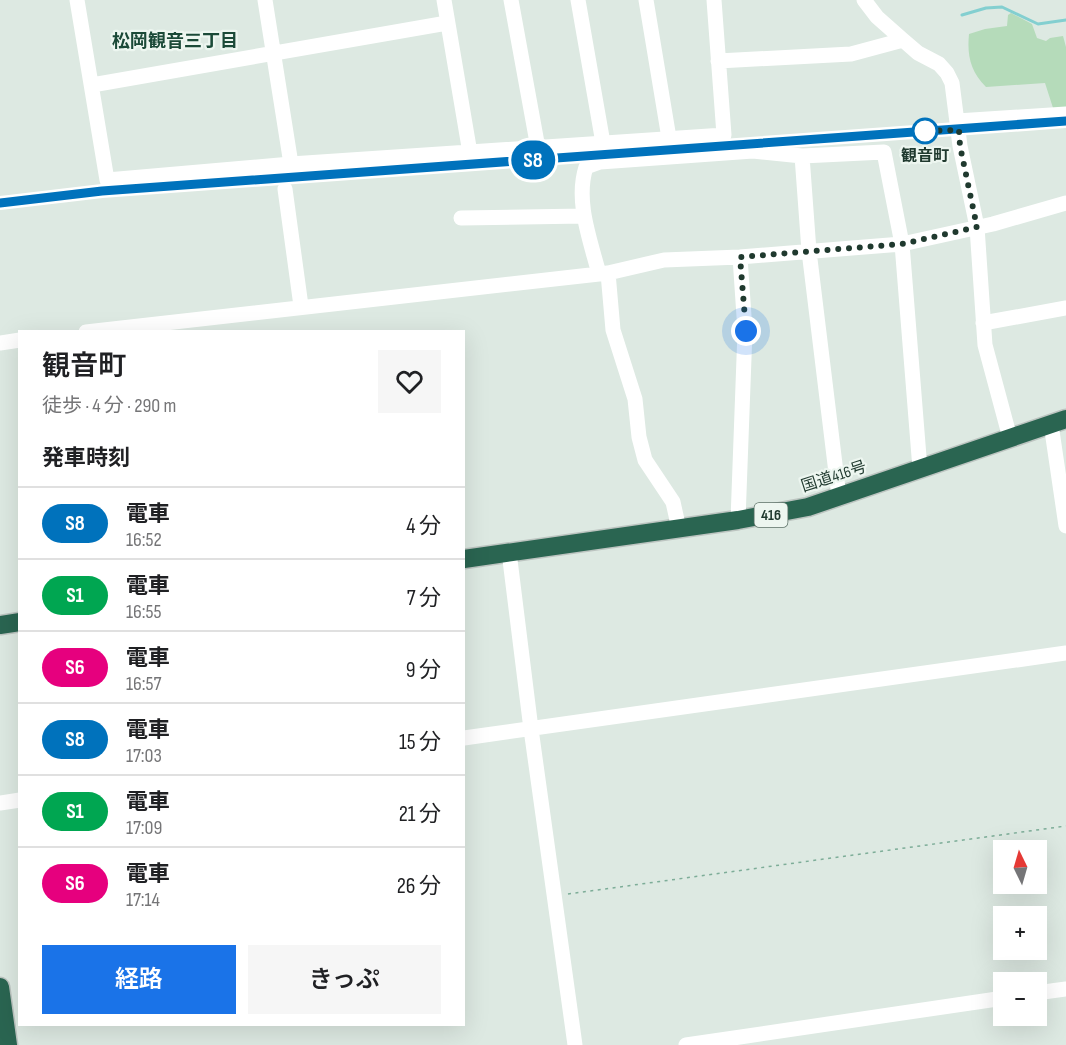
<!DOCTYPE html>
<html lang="ja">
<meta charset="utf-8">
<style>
body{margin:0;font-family:"Sofia Sans Condensed","Noto Sans JP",sans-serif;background:#f6f6f6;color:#202124;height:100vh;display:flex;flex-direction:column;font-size:22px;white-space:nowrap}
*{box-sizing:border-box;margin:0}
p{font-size:20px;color:#757577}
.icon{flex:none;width:33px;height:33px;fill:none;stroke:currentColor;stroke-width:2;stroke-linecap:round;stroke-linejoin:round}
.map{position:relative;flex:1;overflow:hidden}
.sheet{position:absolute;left:18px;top:330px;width:447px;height:696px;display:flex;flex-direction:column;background:#fff;border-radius:0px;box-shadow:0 6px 24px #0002}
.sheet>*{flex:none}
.badge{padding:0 12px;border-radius:20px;font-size:21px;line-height:39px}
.needle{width:39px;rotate:355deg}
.controls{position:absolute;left:993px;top:840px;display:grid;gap:12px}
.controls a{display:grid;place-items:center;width:54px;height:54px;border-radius:0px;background:#fff;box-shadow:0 6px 24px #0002;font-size:30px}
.you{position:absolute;width:30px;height:30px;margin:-15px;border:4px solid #fff;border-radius:50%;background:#1a73e8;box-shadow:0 0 0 9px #1a73e833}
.map>.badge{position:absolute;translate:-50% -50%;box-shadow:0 0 0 3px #fff}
h2{padding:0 24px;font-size:22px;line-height:54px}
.round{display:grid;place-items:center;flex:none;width:63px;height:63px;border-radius:0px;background:#f6f6f6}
.head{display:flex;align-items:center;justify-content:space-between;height:102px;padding:0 24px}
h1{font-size:28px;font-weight:600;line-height:45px}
.action{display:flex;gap:12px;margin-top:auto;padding:12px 24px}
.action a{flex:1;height:69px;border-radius:0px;background:#1a73e8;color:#fff;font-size:24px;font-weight:600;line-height:69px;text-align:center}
.action a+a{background:#f6f6f6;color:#202124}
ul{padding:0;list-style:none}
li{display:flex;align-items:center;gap:18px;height:72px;padding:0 24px;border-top:2px solid #e0e0e0}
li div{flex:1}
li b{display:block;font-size:22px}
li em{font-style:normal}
li .badge{min-width:66px;font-weight:700;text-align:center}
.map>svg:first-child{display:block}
</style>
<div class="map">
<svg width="1066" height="1045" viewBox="0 0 1066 1045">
<rect width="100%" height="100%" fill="#dde9e2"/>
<!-- green -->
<path fill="#b5dbba" d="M1011,13L1032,24L1037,38L1046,41L1050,38L1063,36L1066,47V110L1054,111L1045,83L986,87C970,71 967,55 969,34L985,29L1007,26L1008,15Z"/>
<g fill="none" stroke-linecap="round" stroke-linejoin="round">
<!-- stream -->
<path stroke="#83cfd0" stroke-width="3" d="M962,15L986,8L1002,7L1038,24L1066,20"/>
<defs>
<path id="highway" d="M464,559L738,520L808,507L1066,419
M0,625L20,622
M0,987L8,1045"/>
</defs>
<!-- highway casing -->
<use href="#highway" stroke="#bcc4c0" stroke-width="21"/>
<!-- path -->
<path stroke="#7dad98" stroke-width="1.5" stroke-dasharray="3 4.5" stroke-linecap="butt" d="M568,894L1066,826"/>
<!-- minor -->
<path stroke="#fff" stroke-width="15" d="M77,0L107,180L291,164L724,135L714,0
M265,0L291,164
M444,0L470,153
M511,0L538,148
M578,0L603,143
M646,0L669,138
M864,0L877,17L903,40L918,53L939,64L947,73L952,83L960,146L977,227L985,345L1010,438
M718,61L851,54L903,40
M92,85L447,23
M957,121L1066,114
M802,156L809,251L839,497
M285,189L301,306
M461,218L584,216
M608,273L613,330L635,399L639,437L645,460L673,502L679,529
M599,274C590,239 575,201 586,167L600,162L753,151L802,156L884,152L902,244L920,469
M983,323L1066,308
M86,332L608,273L664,260L740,257L902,244L993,224L1066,203
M0,343L20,340
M1051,424L1066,526
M738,520L745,331L740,257
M509,552L531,729L575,1045
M464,738L1066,653
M0,803L20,800
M1036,993L1066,989
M686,1045L1004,998"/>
<!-- highway -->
<use href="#highway" stroke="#2a6551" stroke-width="18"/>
<defs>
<path id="rail" d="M0,203L102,191L1066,121"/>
</defs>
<!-- rail casing -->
<use href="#rail" stroke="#597569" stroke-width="5"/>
<!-- rail -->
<use href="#rail" stroke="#edf6f0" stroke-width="3" stroke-dasharray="9" stroke-linecap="butt"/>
</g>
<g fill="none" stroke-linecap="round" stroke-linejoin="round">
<defs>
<path id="line" d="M0,203L102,191L1066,121"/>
</defs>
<!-- line casing -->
<use href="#line" stroke="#fff" stroke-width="14"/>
<!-- line -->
<use href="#line" stroke="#0072bc" stroke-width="9"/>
<!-- walk -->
<path stroke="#1f392e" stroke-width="6" stroke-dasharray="0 10.8" d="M746,331L740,257L902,244L977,227L960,146L959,130L925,131"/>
</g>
<!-- markers -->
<circle fill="#fff" stroke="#0072bc" stroke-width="3" cx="925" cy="131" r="12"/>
<g text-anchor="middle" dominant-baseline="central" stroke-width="4.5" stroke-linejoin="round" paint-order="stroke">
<!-- shield labels -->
<rect fill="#edf6f0" stroke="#5d7268" stroke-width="1.5" x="754.5" y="503" width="33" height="24" rx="4.5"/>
<g font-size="15" font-weight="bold" fill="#1f392e">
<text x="771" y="515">416</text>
</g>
<!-- stop labels -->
<g font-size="16" font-weight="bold" fill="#1f392e" stroke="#edf6f0">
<text x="925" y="156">観音町</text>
</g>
<!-- street labels -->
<g font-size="16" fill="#1f392e" stroke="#edf6f0">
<text transform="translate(834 477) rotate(-18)">国道416号</text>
</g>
<!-- neighbourhood labels -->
<g font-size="18" font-weight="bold" fill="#1b4a38" stroke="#edf6f0">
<text x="175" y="41">松岡観音三丁目</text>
</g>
</g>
</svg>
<div class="controls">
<a><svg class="needle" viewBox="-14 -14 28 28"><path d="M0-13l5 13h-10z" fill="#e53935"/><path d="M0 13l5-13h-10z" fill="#757577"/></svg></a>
<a>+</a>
<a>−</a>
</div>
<div class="you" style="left:746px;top:331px"></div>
<b class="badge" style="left:533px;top:160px;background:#0072bc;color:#fff">S8</b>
<section class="sheet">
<div class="head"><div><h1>観音町</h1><p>徒歩 · 4 分 · 290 m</p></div><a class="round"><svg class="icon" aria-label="heart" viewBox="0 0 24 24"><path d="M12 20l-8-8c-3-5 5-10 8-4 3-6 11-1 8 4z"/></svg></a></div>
<h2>発車時刻</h2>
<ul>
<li><span class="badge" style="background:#0072bc;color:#fff">S8</span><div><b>電車</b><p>16:52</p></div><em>4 分</em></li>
<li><span class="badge" style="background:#00a651;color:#fff">S1</span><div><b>電車</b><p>16:55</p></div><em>7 分</em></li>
<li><span class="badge" style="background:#e6007e;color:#fff">S6</span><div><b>電車</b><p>16:57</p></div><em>9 分</em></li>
<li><span class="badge" style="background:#0072bc;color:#fff">S8</span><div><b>電車</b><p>17:03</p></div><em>15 分</em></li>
<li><span class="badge" style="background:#00a651;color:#fff">S1</span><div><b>電車</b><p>17:09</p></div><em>21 分</em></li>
<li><span class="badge" style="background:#e6007e;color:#fff">S6</span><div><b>電車</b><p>17:14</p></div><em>26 分</em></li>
</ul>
<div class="action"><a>経路</a><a>きっぷ</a></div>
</section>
</div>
